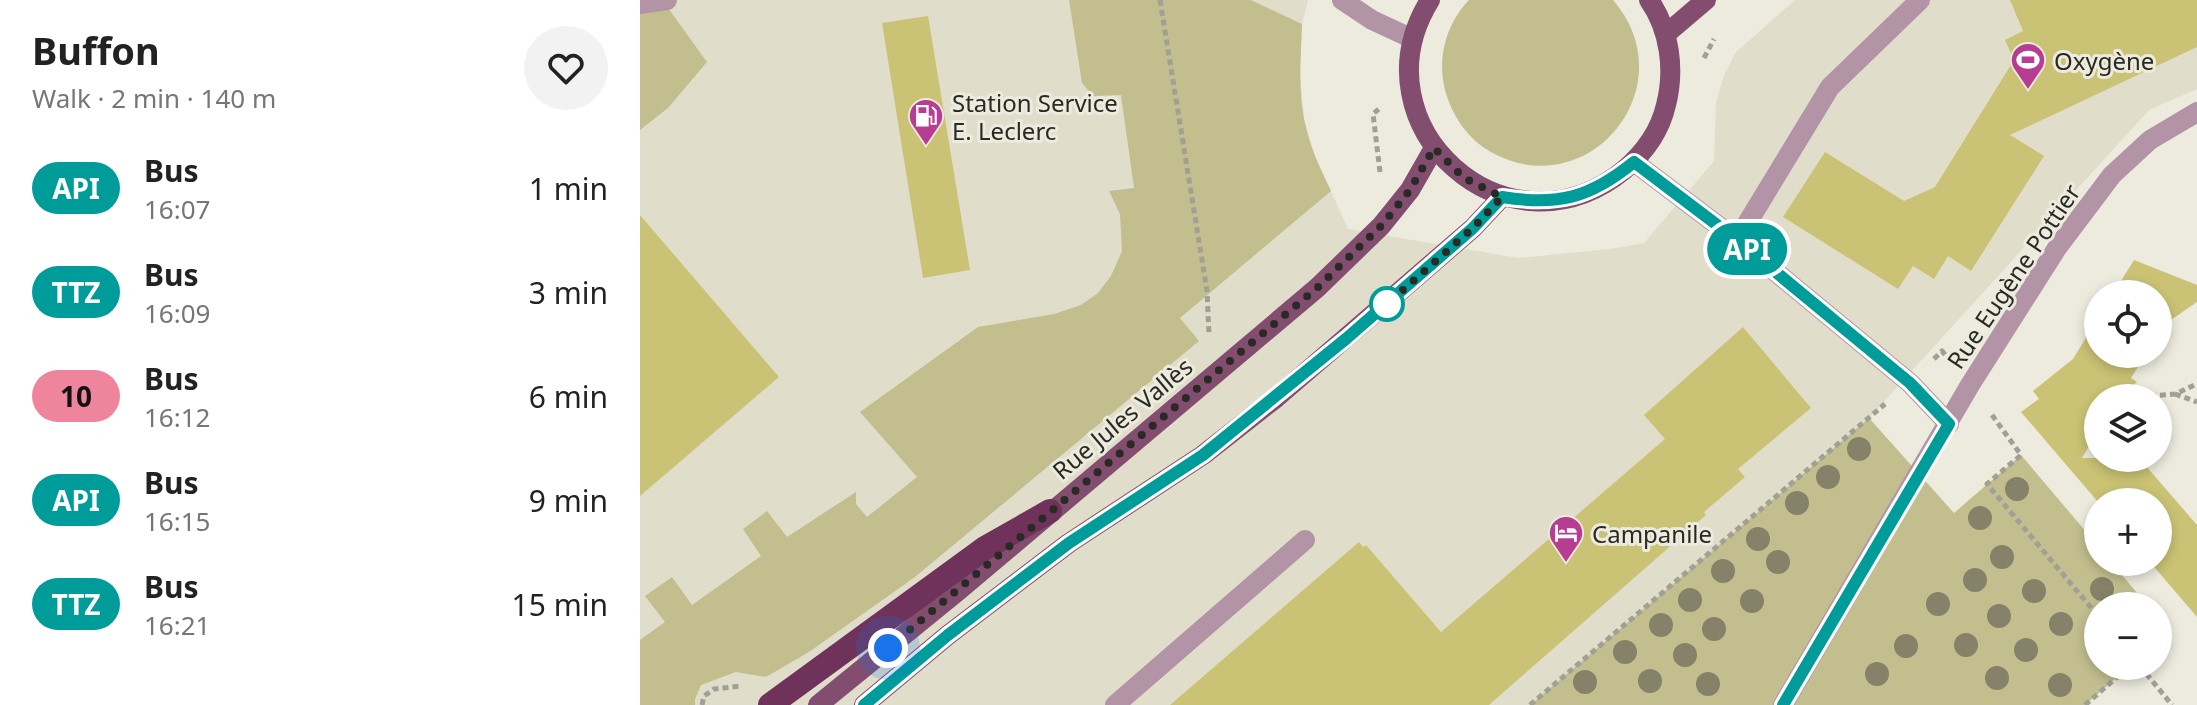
<!DOCTYPE html>
<meta charset="utf-8">
<style>
body{margin:0;font-family:"Noto Sans",sans-serif;background:#f2f2f2;color:#222;height:100vh;display:flex;flex-direction:column;font-size:30px;white-space:nowrap}
*{box-sizing:border-box;margin:0}
p{font-size:26px;color:#767676}
.icon{flex:none;width:44px;height:44px;fill:none;stroke:currentColor;stroke-width:2;stroke-linecap:round;stroke-linejoin:round}
.map{position:relative;flex:1;overflow:hidden}
.drawer{display:flex;flex-direction:column;background:#fff;width:640px}
.drawer>*{flex:none}
.badge{padding:0 16px;border-radius:26px;font-size:28px;line-height:52px}
.fabs{position:absolute;left:1444px;top:280px;display:grid;gap:16px}
.fabs a{display:grid;place-items:center;width:88px;height:88px;border-radius:50%;background:#fff;box-shadow:0 4px 12px #0003;font-size:40px}
.you{position:absolute;width:40px;height:40px;margin:-20px;border:6px solid #fff;border-radius:50%;background:#1a73e8;box-shadow:0 0 0 12px #1a73e833}
.map>.badge{position:absolute;translate:-50% -50%;box-shadow:0 0 0 4px #fff}
.round{display:grid;place-items:center;flex:none;width:84px;height:84px;border-radius:42px;background:#f2f2f2}
.overview{display:flex;align-items:center;justify-content:space-between;height:136px;padding:0 32px}
h1{font-size:38px;font-weight:700;line-height:60px}
ul{padding:0;list-style:none}
li{display:flex;align-items:center;gap:24px;height:104px;padding:0 32px}
li div{flex:1}
li b{display:block;font-size:30px}
li em{font-style:normal}
li .badge{min-width:88px;font-weight:700;text-align:center}
main{display:flex;flex:1;min-height:0}
.map>svg:first-child{display:block}
</style>
<main>
<section class="drawer">
<div class="overview"><div><h1>Buffon</h1><p>Walk · 2 min · 140 m</p></div><a class="round"><svg class="icon" aria-label="heart" viewBox="0 0 24 24"><path d="M12 20l-8-8c-3-5 5-10 8-4 3-6 11-1 8 4z"/></svg></a></div>
<ul>
<li><span class="badge" style="background:#009c99;color:#fff">API</span><div><b>Bus</b><p>16:07</p></div><em>1 min</em></li>
<li><span class="badge" style="background:#009c99;color:#fff">TTZ</span><div><b>Bus</b><p>16:09</p></div><em>3 min</em></li>
<li><span class="badge" style="background:#ef859d;color:#111">10</span><div><b>Bus</b><p>16:12</p></div><em>6 min</em></li>
<li><span class="badge" style="background:#009c99;color:#fff">API</span><div><b>Bus</b><p>16:15</p></div><em>9 min</em></li>
<li><span class="badge" style="background:#009c99;color:#fff">TTZ</span><div><b>Bus</b><p>16:21</p></div><em>15 min</em></li>
</ul>
</section>
<div class="map">
<svg width="1557" height="705" viewBox="0 0 1557 705">
<rect width="100%" height="100%" fill="#ecebdd"/>
<!-- built -->
<path fill="#e0deca" d="M0,0H668L662,24L660,72L664,118L674,154L708,229L878,258L970,249L1004,243L1074,161L1076,102L1084,76L1095,53L1155,0H1557V89L1509,110L1229,418L890,705H0Z"/>
<!-- green -->
<path fill="#c2be8e" d="M429,0H611L662,24C661,55 658,88 664,119C669,145 680,168 691,191L540,318L559,341L275,577L169,652L126,677L96,672L61,685L55,699V705H0V640L25,622L5,596L32,577L52,605L121,556L103,529L127,511L147,537L216,492V504L227,517L277,477L220,412L338,327L414,314L441,305L458,293L471,276L482,251L480,214L469,191L494,188L481,95L453,96L442,83Z
M829,0H973C1047,85 950,207 851,152C828,139 812,116 805,90C797,58 806,24 829,0Z
M23,1L67,62L28,108L0,130V4Z
M1229,418L1314,513L1381,455L1458,546V562H1471L1508,606H1458V666H1490L1445,705H890Z"/>
<!-- building -->
<path fill="#cac375" d="M1370,0H1557V47L1370,135L1404,156L1331,271L1308,256L1294,279L1273,266L1258,289L1143,217L1185,152L1264,201L1295,187L1374,60L1365,40L1383,31Z
M288,16L330,270L283,278L242,23Z
M0,215L139,377L0,496Z
M1494,260L1557,285V302L1525,324L1518,334V294H1473Z
M1458,318V354H1506L1491,378L1497,382L1479,398H1458V431L1442,458H1499L1557,525V617L1510,562H1518V502H1458L1381,412L1399,399L1393,391L1433,359Z
M1103,327L1171,408L1098,469L1105,477L1064,512L1066,515L849,705H530L719,542L723,547L726,545L801,632L1025,439L1004,415Z"/>
<g fill="none" stroke-linecap="round" stroke-linejoin="round">
<!-- path -->
<path stroke="#a1a096" stroke-width="5" stroke-dasharray="6 4" stroke-linecap="butt" d="M520,0L567,291L569,335
M1064,58L1074,39
M740,172L733,114L741,107
M1294,359L1302,351L1309,359
M1535,394L1557,402
M1510,396L1535,394L1557,384
M1352,415L1381,455L1347,484L1458,616
M1500,666L1532,705
M62,705L64,696L74,689L101,686
M890,705L1245,404
M1445,705L1490,666"/>
<!-- minor -->
<path stroke="#b394a7" stroke-width="20" d="M702,0L732,20L773,39
M0,4L27,0
M994,162L1097,240L1270,383L1309,424
M1097,240L1190,87L1280,0
M475,705L665,540
M1143,705L1330,385L1417,248L1472,175L1510,140L1557,112"/>
<!-- major -->
<path stroke="#824d6f" stroke-width="20" d="M790,0C712,126 868,265 984,170C1004,153 1020,131 1026,105C1035,70 1030,30 1009,0
M1026,34L1066,0
M178,705L318,591L677,288L741,226L770,190L794,148
M224,705L308,635L429,543L563,455L636,398L833,228L862,197"/>
<!-- highway -->
<path stroke="#6f335b" stroke-width="24" d="M130,705L345,548L410,511"/>
</g>
<!-- trees -->
<g fill="#858269">
<circle cx="1219" cy="449" r="12"/>
<circle cx="1188" cy="477" r="12"/>
<circle cx="1377" cy="489" r="12"/>
<circle cx="1157" cy="503" r="12"/>
<circle cx="1340" cy="518" r="12"/>
<circle cx="1118" cy="539" r="12"/>
<circle cx="1362" cy="557" r="12"/>
<circle cx="1138" cy="562" r="12"/>
<circle cx="1083" cy="571" r="12"/>
<circle cx="1335" cy="580" r="12"/>
<circle cx="1462" cy="589" r="12"/>
<circle cx="1394" cy="591" r="12"/>
<circle cx="1050" cy="600" r="12"/>
<circle cx="1112" cy="601" r="12"/>
<circle cx="1298" cy="604" r="12"/>
<circle cx="1359" cy="616" r="12"/>
<circle cx="1421" cy="624" r="12"/>
<circle cx="1021" cy="625" r="12"/>
<circle cx="1074" cy="629" r="12"/>
<circle cx="1326" cy="645" r="12"/>
<circle cx="1266" cy="646" r="12"/>
<circle cx="1386" cy="650" r="12"/>
<circle cx="985" cy="652" r="12"/>
<circle cx="1045" cy="655" r="12"/>
<circle cx="1237" cy="674" r="12"/>
<circle cx="1357" cy="678" r="12"/>
<circle cx="1010" cy="681" r="12"/>
<circle cx="945" cy="682" r="12"/>
<circle cx="1068" cy="684" r="12"/>
<circle cx="1420" cy="685" r="12"/>
</g>
<g fill="none" stroke-linecap="round" stroke-linejoin="round">
<defs>
<path id="line" d="M224,705L308,635L429,543L563,455L707,338L833,228L862,197C918,206 950,198 994,162L1097,240L1270,383L1309,424L1143,705"/>
</defs>
<!-- line casing -->
<use href="#line" stroke="#fff" stroke-width="18"/>
<!-- line -->
<use href="#line" stroke="#009c99" stroke-width="12"/>
<!-- walk -->
<path stroke="#2a2a25" stroke-width="8" stroke-dasharray="0 14.4" d="M248,648L677,288L741,226L770,190L794,148L824,178L862,197L833,228L747,304"/>
</g>
<!-- icons -->
<defs>
<symbol id="stadium-pin" viewBox="-11 -11 22 30"><path d="M0 17L-7.5 6A9.5 9.5 0 1 1 7.5 6Z" fill="#b63d92" stroke="#ecebdd"/><path d="M0-5a6.5 5 0 1 0 0 10a6.5 5 0 1 0 0-10ZM-3.5-1.8h7v3.6h-7Z" fill="#fff"/></symbol>
<symbol id="fuel-pin" viewBox="-11 -11 22 30"><path d="M0 17L-7.5 6A9.5 9.5 0 1 1 7.5 6Z" fill="#b63d92" stroke="#ecebdd"/><path d="M-5.5-6h7V0h2V4h1.3V-2.5L3-4.5l.8-.8L6-3V5H2.5V1h-1V6h-7ZM-4.2-4.7v3.2H.2V-4.7Z" fill="#fff"/></symbol>
<symbol id="hotel-pin" viewBox="-11 -11 22 30"><path d="M0 17L-7.5 6A9.5 9.5 0 1 1 7.5 6Z" fill="#b63d92" stroke="#ecebdd"/><path d="M-6-4.5h1.5V1H6V5H4.5V3h-9V5H-6ZM-4 0a1.8 1.8 0 1 1 3.6 0ZM.5 0V-2.5h3Q6-2.5 6 0Z" fill="#fff"/></symbol>
</defs>
<g fill-rule="evenodd">
<use href="#stadium-pin" x="1368" y="40" width="40" height="54"/>
<use href="#fuel-pin" x="266" y="96" width="40" height="54"/>
<use href="#hotel-pin" x="906" y="513" width="40" height="54"/>
</g>
<!-- markers -->
<circle fill="#fff" stroke="#009c99" stroke-width="4" cx="747" cy="304" r="16"/>
<g text-anchor="middle" dominant-baseline="central" stroke-width="6" stroke-linejoin="round" paint-order="stroke">
<!-- poi labels -->
<g font-size="24" fill="#2a2a25" stroke="#ecebdd" text-anchor="start">
<text x="1414" y="60">Oxygène</text>
<text x="312" y="102">Station Service<tspan x="312" dy="28">E. Leclerc</tspan></text>
<text x="952" y="533">Campanile</text>
</g>
<!-- street labels -->
<g font-size="24" fill="#2a2a25" stroke="#ecebdd">
<text transform="translate(1373 276) rotate(-56)">Rue Eugène Pottier</text>
<text transform="translate(482 418) rotate(-40)">Rue Jules Vallès</text>
</g>
</g>
</svg>
<div class="fabs">
<a><svg class="icon" aria-label="locate" viewBox="0 0 24 24"><circle cx="12" cy="12" r="6"/><path d="M12 2v4M12 18v4M2 12h4M18 12h4"/></svg></a>
<a><svg class="icon" aria-label="layers" viewBox="0 0 24 24"><path d="M12 4l9 5-9 5-9-5zM3 14l9 5 9-5"/></svg></a>
<a>+</a>
<a>−</a>
</div>
<div class="you" style="left:248px;top:648px"></div>
<b class="badge" style="left:1107px;top:249px;background:#009c99;color:#fff">API</b>
</div>
</main>
